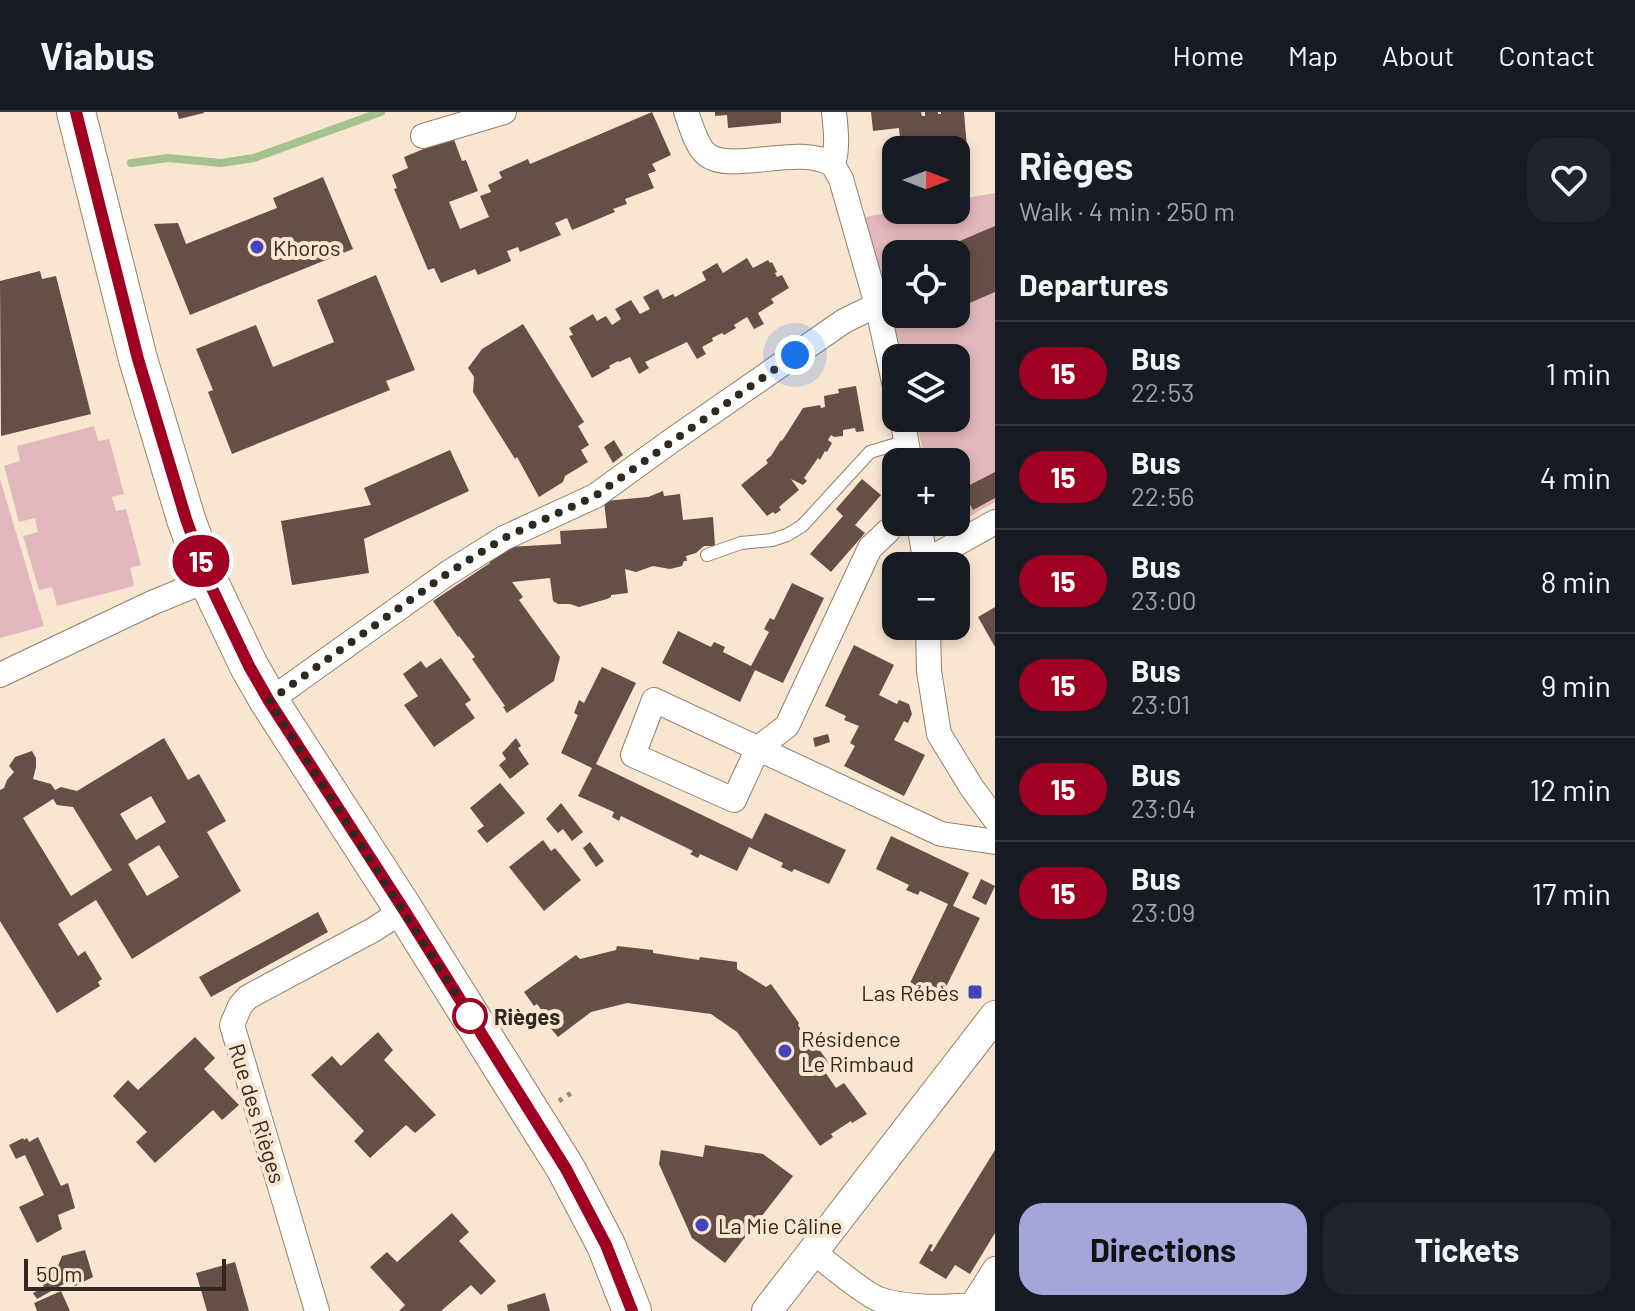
<!DOCTYPE html>
<meta charset="utf-8">
<style>
body{margin:0;font-family:Barlow,sans-serif;background:#20242c;color:#f1f3f6;height:100vh;display:flex;flex-direction:column;font-size:30px;white-space:nowrap}
*{box-sizing:border-box;margin:0}
p{font-size:26px;color:#9ea1a6}
.icon{flex:none;width:44px;height:44px;fill:none;stroke:currentColor;stroke-width:2;stroke-linecap:round;stroke-linejoin:round}
.map{position:relative;flex:1;overflow:hidden}
.panel{display:flex;flex-direction:column;background:#171b24;width:640px}
.panel>*{flex:none}
.badge{padding:0 16px;border-radius:26px;font-size:28px;line-height:52px}
.needle{width:52px;rotate:90deg}
.fabs{position:absolute;left:882px;top:24px;display:grid;gap:16px}
.fabs a{display:grid;place-items:center;width:88px;height:88px;border-radius:16px;background:#171b24;box-shadow:0 4px 12px #0003;font-size:40px}
.scale{position:absolute;left:24px;bottom:20px;width:202px;box-sizing:border-box;padding-left:8px;border:4px solid #2f2921;border-top:0;font-size:22px;line-height:28px;white-space:nowrap;color:#2f2921;-webkit-text-stroke:6px #f8e6d1;paint-order:stroke}
.you{position:absolute;width:40px;height:40px;margin:-20px;border:6px solid #fff;border-radius:50%;background:#1a73e8;box-shadow:0 0 0 12px #1a73e833}
.map>.badge{position:absolute;translate:-50% -50%;box-shadow:0 0 0 4px #fff}
h2{padding:0 24px;font-size:30px;line-height:72px}
.round{display:grid;place-items:center;flex:none;width:84px;height:84px;border-radius:24px;background:#20242c}
.head{display:flex;align-items:center;justify-content:space-between;height:136px;padding:0 24px}
h1{font-size:38px;font-weight:700;line-height:60px}
.cta{display:flex;gap:16px;margin-top:auto;padding:16px 24px}
.cta a{flex:1;height:92px;border-radius:24px;background:#a4a5db;color:#111;font-size:32px;font-weight:700;line-height:92px;text-align:center}
.cta a+a{background:#20242c;color:#f1f3f6}
ul{padding:0;list-style:none}
li{display:flex;align-items:center;gap:24px;height:104px;padding:0 24px;border-top:2px solid #363941}
li div{flex:1}
li b{display:block;font-size:30px}
li em{font-style:normal}
li .badge{min-width:88px;font-weight:700;text-align:center}
header{display:flex;align-items:center;gap:48px;box-sizing:border-box;height:112px;padding:0 40px;background:#171b24;border-bottom:2px solid #363941}
header strong{font-size:38px}
nav{display:flex;gap:44px;margin-inline-start:auto;font-size:28px}
main{display:flex;flex:1;min-height:0}
.map>svg:first-child{display:block}
</style>
<header>
<strong>Viabus</strong>
<nav><a>Home</a><a>Map</a><a>About</a><a>Contact</a></nav>
</header>
<main>
<div class="map">
<svg width="995" height="1199" viewBox="0 0 995 1199">
<rect width="100%" height="100%" fill="#f8e6d1"/>
<!-- green -->
<path fill="#e2b7bd" fill-rule="evenodd" d="M995,81V390L943,419L941,410H956V350H926L915,306H956V246H901L865,105L904,98H956V88ZM896,142H956V202H896Z
M94,314L98,329L109,327L124,382L112,385L116,399L126,397L141,453L130,456L134,474L57,494L52,475L39,478L23,424L38,420L35,406L19,410L4,354L20,349L17,334Z
M0,367L44,514L0,526Z"/>
<g fill="none" stroke-linecap="round" stroke-linejoin="round">
<!-- stream -->
<path stroke="#a4c28d" stroke-width="8" d="M131,51L168,46L221,51L254,46L381,0"/>
</g>
<!-- building -->
<path fill="#664f47" fill-rule="evenodd" d="M177,0H204V1L179,7Z
M652,0L671,43L652,52L656,59L648,62L654,76L625,87L627,92L613,97L615,100L572,118L567,106L555,111L561,123L520,140L518,135L507,139L511,149L478,163L475,157L441,171L434,156L428,158L394,77L397,76L392,63L408,56L404,45L453,25L462,49L466,48L478,79L449,90L460,117L489,105L480,84L491,80L488,73L502,66L499,60L528,47L530,52Z
M715,0H781V11L728,16L727,3L715,4Z
M871,0H921L922,4H925V0H938V2H941V0H964L967,36H957V38H901L899,16L873,19Z
M323,65L353,137L190,203L154,112L178,111L186,132L277,96L273,86Z
M995,114V180L965,193L956,172V142H943L941,137Z
M747,146L753,156L768,148L770,151L772,150L777,160L775,161L777,165L782,163L789,176L771,187L774,191L758,201L764,212L754,217L747,205L734,213L736,216L724,223L722,221L712,226L713,229L702,235L706,242L697,247L687,230L645,250L649,256L639,262L630,245L619,250L618,249L609,254L610,256L592,266L569,224L573,223L569,216L593,202L597,209L606,204L612,213L621,207L615,197L631,188L640,202L650,197L643,185L658,177L663,187L673,182L675,185L706,168L702,160L717,151L723,161Z
M40,159L42,167L56,164L91,302L1,324L0,169Z
M376,163L415,258L386,269L390,278L232,342L208,280L213,278L196,237L256,213L273,255L334,230L317,188Z
M523,212L584,310L578,314L589,333L581,338L588,350L565,364L563,370L539,385L517,345L515,347L473,280L474,265L468,256L482,237Z
M856,274L864,319L856,320L855,316L843,318V324L834,325L831,323L828,328L832,331L827,340L825,339L820,348L818,346L804,366L807,369L803,373L791,367L799,378L779,395L781,398L775,402L773,400L767,404L741,373L768,351L766,348L771,344L781,328L782,329L803,296L820,293L821,296L825,295L824,284L839,281L838,277Z
M614,328L623,343L613,351L604,335Z
M450,338L469,379L364,427L369,461L292,473L281,409L371,393L364,376Z
M995,360V386L973,398L962,377Z
M862,367L881,383L855,413L865,421L831,460L810,442L843,404L836,397Z
M663,379L664,384L680,382L683,408L713,405L715,434H704L696,441L686,444L687,449H684L682,454L670,457L653,454L636,460L625,457L628,481L611,483V485L607,487L579,495L570,492H558L553,489L550,466L512,470L523,485L519,488L560,545L554,569L507,601L503,595L505,594L472,547L475,545L459,524L458,525L433,489L490,451L489,448L508,435L561,432L560,419L607,416L604,389L648,385Z
M792,471L824,486L783,571L755,558L740,590L662,551L678,519L711,535L714,530L725,535L723,540L751,554L769,520L764,517L770,506L774,508Z
M995,495V535L978,505Z
M854,533L894,553L879,583L897,592L899,588L909,592L912,602L908,611L904,609L894,628L925,643L904,684L844,654L855,634L850,631L859,614L844,608L846,604L825,594Z
M441,546L471,588L465,592L475,606L434,635L404,593L418,584L403,562L421,549L426,556Z
M602,555L636,571L596,652L752,727L765,701L846,738L829,772L794,757L792,760L781,755L783,751L749,735L737,759L700,742L698,746L690,742L693,739L621,704L619,709L612,705L614,700L578,684L592,656L561,641L578,603L574,601L579,588L584,591Z
M828,622L830,630L815,635L813,626Z
M164,626L188,668L199,662L226,709L207,720L241,779L132,847L96,788L58,812L78,844L85,839L102,867L98,870L100,874L57,901L0,809V678L4,676L7,668L14,660L9,654L15,645L32,639L36,646V655L33,667L51,672L55,678L61,675L77,679ZM151,684L166,710L136,728L120,702ZM53,687L57,693L73,695L112,758L71,784L23,706ZM159,733L179,765L147,784L128,752Z
M516,626L521,634L518,636L529,652L510,667L499,653L506,647L502,641Z
M500,671L525,701L487,731L477,719L484,714L470,696Z
M561,691L583,720L572,729L563,717L558,721L546,707Z
M891,724L969,761L953,794L980,806L941,885L910,871L948,792L920,779L918,783L906,778L909,773L876,757Z
M543,728L551,739L555,736L581,768L544,799L509,755Z
M590,730L604,749L596,755L583,736Z
M981,767L995,774L986,793L972,786Z
M318,800L328,820L211,885L199,865Z
M617,834L653,838V841L699,848L700,845L737,850V857L766,875L771,872L799,911L798,913L805,924L808,923L830,952L823,957L836,976L844,971L867,1002L852,1011L851,1009L831,1022L833,1025L820,1034L737,920L711,902L627,891L591,900L558,925L548,913L551,911L537,892L534,894L524,880L576,843L580,847L616,838Z
M378,920L393,938L384,948L436,1003L415,1021L406,1013L370,1046L354,1029L364,1019L311,963L332,944L341,954Z
M195,925L215,946L204,957L239,993L222,1008L213,998L155,1051L136,1030L147,1020L113,984L128,968L138,978Z
M38,1025L61,1074L68,1071L75,1096L58,1103L62,1117L37,1131L19,1095L44,1083L25,1043L16,1047L9,1033L23,1026L24,1028L27,1026L29,1030Z
M705,1033L763,1042L793,1064L725,1151L692,1126L659,1052L661,1038L703,1045Z
M995,1038V1121L970,1162L955,1153L946,1167L919,1151L930,1132L933,1133L930,1138L932,1140Z
M452,1101L469,1120L459,1129L496,1169L481,1183L471,1173L441,1199H399L405,1193L370,1155L387,1140L397,1150Z
M85,1138L93,1165L75,1174L71,1168L37,1187L33,1181L44,1175L39,1164L58,1154L62,1144Z
M235,1150L249,1199H207L196,1161Z
M61,1179L70,1199H37L34,1191Z
M545,1181L550,1199H508L507,1193Z"/>
<g fill="none" stroke-linecap="round" stroke-linejoin="round">
<defs>
<path id="service" d="M707,443L741,431L772,428L787,423L802,414L870,340L907,329"/>
<path id="minor" d="M686,0C691,13 695,30 704,40C726,65 799,30 833,53
M834,0C836,19 838,35 833,53L841,67L877,193L896,279
M423,24L504,0
M902,306L910,350
M919,410L926,454
M888,419L870,436L787,614L758,636L734,688L633,643L654,588L941,722L995,730
M926,449L995,410
M928,514L929,559L939,622L972,676L995,707
M0,563L154,490L208,468
M269,589L448,461L504,426L595,384L671,329L844,209L877,193
M813,1140C830,1152 860,1179 878,1187C914,1199 957,1194 995,1192
M972,1193L995,1157
M317,1199L232,913L240,894L248,885L373,818L404,798"/>
<path id="tertiary" d="M767,1199L995,904"/>
<path id="primary" d="M76,0L138,247L186,407L208,468L249,554L269,589L404,798L566,1057L606,1133L632,1199"/>
</defs>
<!-- service casing -->
<use href="#service" stroke="#91806d" stroke-width="14"/>
<!-- minor casing -->
<use href="#minor" stroke="#91806d" stroke-width="26"/>
<!-- tertiary casing -->
<use href="#tertiary" stroke="#91806d" stroke-width="32"/>
<!-- primary casing -->
<use href="#primary" stroke="#91806d" stroke-width="40"/>
<!-- path -->
<path stroke="#968a7b" stroke-width="5" stroke-dasharray="4 6" stroke-linecap="butt" d="M559,989L574,979"/>
<!-- service -->
<use href="#service" stroke="#fff" stroke-width="12"/>
<!-- minor -->
<use href="#minor" stroke="#fff" stroke-width="24"/>
<!-- tertiary -->
<use href="#tertiary" stroke="#fff" stroke-width="30"/>
<!-- primary -->
<use href="#primary" stroke="#fff" stroke-width="38"/>
</g>
<g fill="none" stroke-linecap="round" stroke-linejoin="round">
<defs>
<path id="line" d="M76,0L138,247L186,407L208,468L249,554L269,589L404,798L566,1057L606,1133L632,1199"/>
</defs>
<!-- line casing -->
<use href="#line" stroke="#fff" stroke-width="18"/>
<!-- line -->
<use href="#line" stroke="#a00021" stroke-width="12"/>
<!-- walk -->
<path stroke="#2f2921" stroke-width="8" stroke-dasharray="0 14.4" d="M470,904L269,589L448,461L504,426L595,384L795,243"/>
</g>
<!-- markers -->
<g fill="#4545bb" stroke="#f8e6d1" stroke-width="3">
<circle cx="257" cy="135" r="8"/>
<rect x="967" y="872" width="16" height="16" rx="4"/>
<circle cx="785" cy="939" r="8"/>
<circle cx="702" cy="1113" r="8"/>
</g>
<circle fill="#fff" stroke="#a00021" stroke-width="4" cx="470" cy="904" r="16"/>
<g text-anchor="middle" dominant-baseline="central" stroke-width="8" stroke-linejoin="round" paint-order="stroke">
<!-- poi labels -->
<g font-size="22" fill="#2f2921" stroke="#f8e6d1" text-anchor="start">
<text x="273" y="135">Khoros</text>
<text x="959" y="880" text-anchor="end">Las Rébès</text>
<text x="801" y="926">Résidence<tspan x="801" dy="25">Le Rimbaud</tspan></text>
<text x="718" y="1113">La Mie Câline</text>
</g>
<!-- stop labels -->
<g font-size="22" font-weight="bold" fill="#2f2921" stroke="#f8e6d1" text-anchor="start">
<text x="494" y="904">Rièges</text>
</g>
<!-- street labels -->
<g font-size="22" fill="#2f2921" stroke="#f8e6d1">
<text transform="translate(258 1001) rotate(73)">Rue des Rièges</text>
</g>
</g>
</svg>
<div class="fabs">
<a><svg class="needle" viewBox="-14 -14 28 28"><path d="M0-13l5 13h-10z" fill="#e53935"/><path d="M0 13l5-13h-10z" fill="#9ea1a6"/></svg></a>
<a><svg class="icon" aria-label="locate" viewBox="0 0 24 24"><circle cx="12" cy="12" r="6"/><path d="M12 2v4M12 18v4M2 12h4M18 12h4"/></svg></a>
<a><svg class="icon" aria-label="layers" viewBox="0 0 24 24"><path d="M12 4l9 5-9 5-9-5zM3 14l9 5 9-5"/></svg></a>
<a>+</a>
<a>−</a>
</div>
<div class="scale">50 m</div>
<div class="you" style="left:795px;top:243px"></div>
<b class="badge" style="left:201px;top:449px;background:#a00021;color:#fff">15</b>
</div>
<section class="panel">
<div class="head"><div><h1>Rièges</h1><p>Walk · 4 min · 250 m</p></div><a class="round"><svg class="icon" aria-label="heart" viewBox="0 0 24 24"><path d="M12 20l-8-8c-3-5 5-10 8-4 3-6 11-1 8 4z"/></svg></a></div>
<h2>Departures</h2>
<ul>
<li><span class="badge" style="background:#a00021;color:#fff">15</span><div><b>Bus</b><p>22:53</p></div><em>1 min</em></li>
<li><span class="badge" style="background:#a00021;color:#fff">15</span><div><b>Bus</b><p>22:56</p></div><em>4 min</em></li>
<li><span class="badge" style="background:#a00021;color:#fff">15</span><div><b>Bus</b><p>23:00</p></div><em>8 min</em></li>
<li><span class="badge" style="background:#a00021;color:#fff">15</span><div><b>Bus</b><p>23:01</p></div><em>9 min</em></li>
<li><span class="badge" style="background:#a00021;color:#fff">15</span><div><b>Bus</b><p>23:04</p></div><em>12 min</em></li>
<li><span class="badge" style="background:#a00021;color:#fff">15</span><div><b>Bus</b><p>23:09</p></div><em>17 min</em></li>
</ul>
<div class="cta"><a>Directions</a><a>Tickets</a></div>
</section>
</main>
